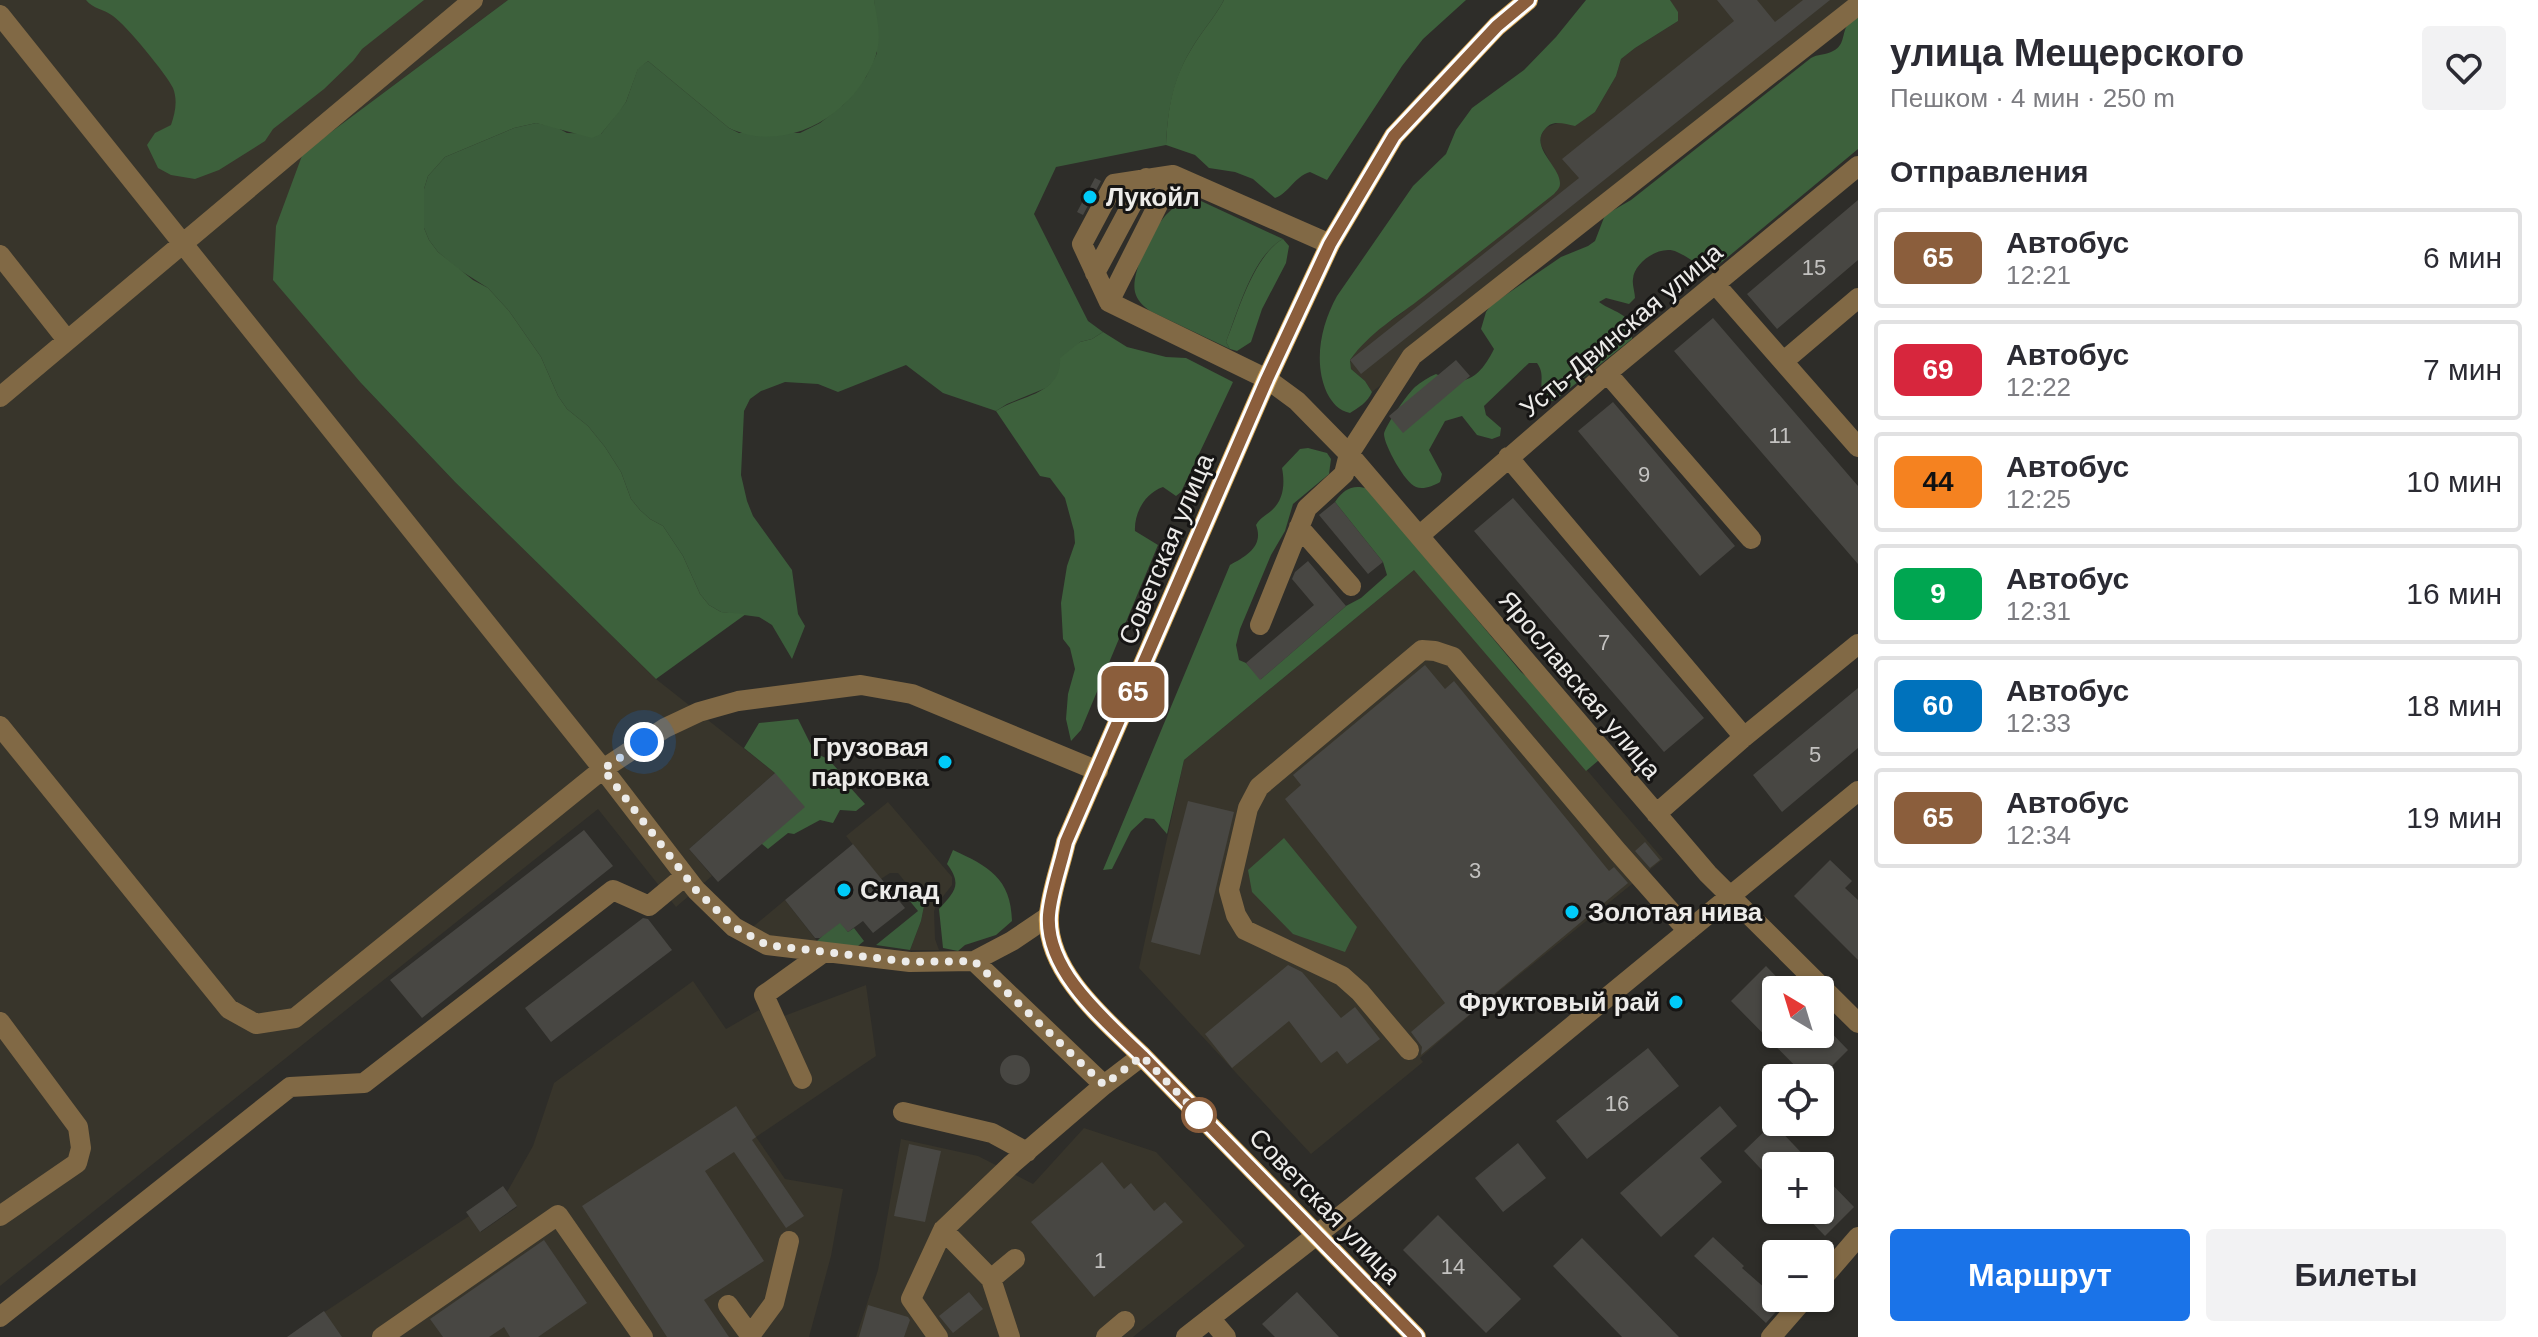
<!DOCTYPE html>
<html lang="ru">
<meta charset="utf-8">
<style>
body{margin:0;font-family:Helvetica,sans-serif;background:#f2f2f3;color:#2b2b33;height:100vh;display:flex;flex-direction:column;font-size:30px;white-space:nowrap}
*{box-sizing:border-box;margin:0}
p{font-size:26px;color:#7c7c81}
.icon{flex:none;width:44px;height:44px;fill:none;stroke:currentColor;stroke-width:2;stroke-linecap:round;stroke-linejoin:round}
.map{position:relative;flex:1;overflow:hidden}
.panel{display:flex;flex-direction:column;background:#fff;width:680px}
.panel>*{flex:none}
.badge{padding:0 16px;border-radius:12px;font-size:28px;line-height:52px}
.needle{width:52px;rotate:322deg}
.tools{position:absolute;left:1762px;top:976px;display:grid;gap:16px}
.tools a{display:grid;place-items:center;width:72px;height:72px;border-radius:8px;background:#fff;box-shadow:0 2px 6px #0004;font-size:40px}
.you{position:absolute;width:40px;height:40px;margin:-20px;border:6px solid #fff;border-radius:50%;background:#1a73e8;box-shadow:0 0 0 12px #1a73e833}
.map>.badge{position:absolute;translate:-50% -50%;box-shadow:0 0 0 4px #fff}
h2{padding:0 32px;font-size:30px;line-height:72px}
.round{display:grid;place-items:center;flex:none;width:84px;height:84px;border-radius:8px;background:#f2f2f3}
.summary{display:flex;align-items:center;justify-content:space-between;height:136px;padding:0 32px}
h1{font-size:38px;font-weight:700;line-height:60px}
.action{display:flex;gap:16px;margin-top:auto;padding:16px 32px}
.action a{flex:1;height:92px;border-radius:8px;background:#1a73e8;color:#fff;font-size:32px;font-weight:700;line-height:92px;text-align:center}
.action a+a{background:#f2f2f3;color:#2b2b33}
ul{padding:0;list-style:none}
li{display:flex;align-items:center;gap:24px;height:100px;margin:0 16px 12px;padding:0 16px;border:4px solid #e1e1e2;border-radius:8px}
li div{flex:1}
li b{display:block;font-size:30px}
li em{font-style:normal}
li .badge{min-width:88px;font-weight:700;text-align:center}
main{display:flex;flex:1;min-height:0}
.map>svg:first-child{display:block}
</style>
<main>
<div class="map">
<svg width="1858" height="1337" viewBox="0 0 1858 1337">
<rect width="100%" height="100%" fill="#2e2d29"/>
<!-- built -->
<path fill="#38352b" d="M0,0H508L303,153L361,383L455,482L656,679L775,773L689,849L712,876L676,907L598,809L0,1286Z
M1670,0H1858V10L1372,392L1365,381L1351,369L1350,360L1360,346L1380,328L1403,312L1550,162L1541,145V136L1545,128L1560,122L1568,124L1595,112L1616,76L1621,59L1635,48L1678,21Z
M1415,569L1663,859L1471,1014L1420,1058L1423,1062L1311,1154L1139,968L1184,760Z
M888,802L952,877V885L937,904L934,911L935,939L939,950H910L921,921L924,905L898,873H890L881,879L846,836Z
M785,900L817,941L811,946L749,930Z
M693,981L726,1029L759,1010L769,1024L784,1016L866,985L876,1056L756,1137L785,1179L843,1189L831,1256L809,1337H287L469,1216L481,1232L517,1207L507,1192L533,1146L554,1083Z
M1084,1128L1156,1152L1245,1246L1133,1337H856L878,1270L901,1139L978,1156L1033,1184Z"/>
<!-- green -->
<path fill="#3b5d3b" d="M874,0H1224C1215,17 1202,31 1192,48C1173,79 1168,109 1166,145L1056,167L1034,214L1088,321L1103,332L1092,339L1080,342L1060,369L1057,379L1046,388L1007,404L996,411L943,393L906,365L838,392L818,384L785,382L761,391L750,399L744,411L741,475L747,501L753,516L792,570L798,614L805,626L792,659L772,625L759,617L721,612L709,605L700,594L683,556L663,526L650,519L640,510L631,499L621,472L605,447L588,426L567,409L558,396L541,357L509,311L488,288L458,269L438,252L429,240L424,228V189L428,176L445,157L514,128L536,123L556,127L567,133L601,134L626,102L638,68L648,61L729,128L739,133H800L820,123L843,105L866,77L877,53Z
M1191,200L1201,201L1283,239C1253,255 1238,311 1226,342L1230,349L1150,311C1143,306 1137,300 1135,292C1130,273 1155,224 1169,212C1175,206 1183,202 1191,200Z
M1284,838L1357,927L1345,952L1293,934L1252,892L1248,870Z
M905,883L924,906L921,921L910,950L876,945L918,911L899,888Z
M839,920L848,932L854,928L864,941L858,946L819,945L817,941Z"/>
<!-- forest -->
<path fill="#3d613c" d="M86,0H424L362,49L353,61L324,89L273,129L265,141L219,170L195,179L171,175L158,168L147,145L155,133L171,125C175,113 178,101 173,88C167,75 126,25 113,16C104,9 93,9 86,0Z
M508,0H874C877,19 882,36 876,55C857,113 787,156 729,128L648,61L638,69L626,102L619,112L601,134L592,138L536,123L514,128L445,157L428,176L424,189V228L429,240L438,252L473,280L488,288L509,311L541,357L558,396L567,409L588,426L605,447L621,472L631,499L640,510L650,519L663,526L683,556L700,594L709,605L721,612L746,614L656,679L455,482L361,383L273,280L276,226L303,153Z
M1224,0H1466L1423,39L1402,66L1327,180L1310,172C1294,177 1289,193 1275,198L1253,179L1235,172L1209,168L1195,155L1166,145C1168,108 1172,80 1192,48C1202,31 1215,17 1224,0Z
M1586,0H1670L1678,12V21L1635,48L1621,59L1616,76L1595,112L1575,126C1564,124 1553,119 1545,129C1529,147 1560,166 1560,183C1560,188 1558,189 1554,194C1511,228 1467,262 1424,296C1397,317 1370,332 1350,360L1351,369L1365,381L1372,392C1368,402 1358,408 1350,413C1338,410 1333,404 1327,393C1313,362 1321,325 1337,296L1413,186L1446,154L1456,130L1472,108L1524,70L1556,37Z
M1858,14V149L1711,271C1698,266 1689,257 1677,252C1661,244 1634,262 1633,279C1632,285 1635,292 1635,298L1629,304L1606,298L1599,302C1617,315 1632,311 1632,339L1554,401H1546C1536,386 1547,377 1537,363H1529L1484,406L1486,415L1501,428L1500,436L1492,439L1477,435L1462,416L1445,421L1429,450L1442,474L1440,482C1433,486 1423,490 1416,487C1405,483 1384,445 1384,434C1385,426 1408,393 1415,387C1421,382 1429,377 1436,374C1466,390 1481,375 1494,349L1481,329L1486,312L1491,305L1561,257L1588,246L1595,241L1605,215L1631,200L1811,58C1818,54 1824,55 1831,52C1846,46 1841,34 1848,24C1851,20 1855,17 1858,14Z
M1283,239L1289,246L1286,263L1262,309L1251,342L1237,351L1230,349L1226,342C1238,312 1254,255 1283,239Z
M1103,332L1127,347L1166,357L1186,358L1233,382L1181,492L1176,496L1163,487C1145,493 1134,513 1135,531L1158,545L1081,730L1071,741L1066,719L1068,694L1075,669L1070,648L1063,639L1061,603L1067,566L1075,543L1074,531L1065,498L1050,478L1040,476L996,411C1020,395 1062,395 1060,358L1080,342L1092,339Z
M1308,448L1327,453L1331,459L1329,474L1293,504L1285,531L1271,555L1240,629L1236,645L1239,660L1246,663L1261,679L1346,606L1361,598L1387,575L1383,562L1335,502C1344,489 1353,484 1368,489L1521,672L1533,682L1599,760L1586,771L1414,570L1184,760L1167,834L1154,819L1145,818L1131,831L1112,869L1103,870L1230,565C1247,556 1264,546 1256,525C1260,518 1265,516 1271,511C1284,500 1285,483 1282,468L1300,449Z
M798,719L815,753L828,759L839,771L836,775L842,784L848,785L865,804L856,811L840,810L833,823L820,820L794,834L788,833L768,849L762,844L775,773L744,748L759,723Z
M953,850C988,866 1011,878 1012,921L996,935L965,945L958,951L943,948L939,909C954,892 963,885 947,864Z"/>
<!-- building -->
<path fill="#484743" d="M1717,0H1757L1775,22L1803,0H1830L1361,374L1350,360L1579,178L1562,159L1734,21Z
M1095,178L1101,181L1083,215L1077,212Z
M1858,200V260L1777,329L1747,294Z
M1713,318L1858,486V564L1674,351Z
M1456,360L1470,376L1403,433L1389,416Z
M1613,402L1735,546L1700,576L1578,431Z
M1513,498L1704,718L1664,752L1474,531Z
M1335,502L1383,562L1368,574L1319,515Z
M1308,561L1346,606L1260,680L1246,663L1314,605L1292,579L1295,572Z
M1425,665L1445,689L1454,681L1609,871L1614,867L1628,883L1421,1055L1422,1047L1411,1032L1445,1003L1285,799L1301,785L1293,775Z
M1858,688V748L1782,812L1753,775Z
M775,773L805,807L718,882L689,849Z
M1188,801L1234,812L1200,955L1151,942Z
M584,830L613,866L422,1018L390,980Z
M1645,842L1660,860L1650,868L1635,851Z
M853,844L905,908L873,933L863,921L848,932L840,923L820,938H815L785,900Z
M1830,860L1852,881L1845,888L1858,900V960L1794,896Z
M643,918L648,919L672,950L551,1042L525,1008Z
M1288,965L1302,972L1341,1018L1355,1007L1380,1039L1347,1064L1337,1051L1321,1063L1289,1021L1232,1068L1205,1034Z
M1766,966L1789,990H1776V1034H1820V1021L1848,1050L1820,1078H1807L1731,1001Z
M1648,1048L1679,1086L1587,1159L1556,1121Z
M1000 1070a15 15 0 1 1 30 0a15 15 0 1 1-30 0Z
M736,1106L756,1137L752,1140L804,1216L786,1228L734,1152L705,1171L764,1261L704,1300L729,1337H667L582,1206Z
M1720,1106L1737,1126L1700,1158L1722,1182L1661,1237L1620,1193Z
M1773,1123L1814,1166H1776V1185L1744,1151Z
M1518,1143L1546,1178L1503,1212L1475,1178Z
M909,1144L941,1151L925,1222L894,1216Z
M1102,1162L1124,1189L1131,1183L1154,1211L1165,1202L1183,1222L1094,1297L1031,1222Z
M1820,1172L1854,1207L1825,1236L1800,1210H1820Z
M503,1186L517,1206L480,1232L466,1212Z
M1438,1215L1521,1299L1486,1333L1403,1250Z
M1713,1237L1744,1266L1742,1268L1783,1304L1766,1323L1694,1256Z
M1582,1238L1679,1337H1622L1579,1293L1553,1266Z
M544,1240L587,1303L538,1337H510L504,1327L489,1337H443L430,1319Z
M969,1292L983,1309L953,1333L939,1316Z
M1297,1292L1339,1337H1275L1262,1324Z
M868,1305L908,1317L910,1320L904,1337H859Z
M324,1311L342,1337H287Z"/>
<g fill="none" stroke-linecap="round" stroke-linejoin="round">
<!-- minor -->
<path stroke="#816945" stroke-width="20" d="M0,15L603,769L696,890L734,927L767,945L910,962L974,961L1104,1085L1142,1056
M1330,244L1173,175L1114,184L1082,244L1109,302L1267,379L1297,401L1349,454L1708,874L1858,1023
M0,255L67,340
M1095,273L1146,178
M1716,285L1858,447
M1109,302L1173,175
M1784,361L1858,298
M1607,373L1751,539
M0,397L473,0
M1508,457L1744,737
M1299,527L1351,586
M1419,536L1607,373L1858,166
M1260,625L1307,508L1344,474L1349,454L1412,356L1858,5
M0,726L229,1009L256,1024L295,1018L603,769L665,728L699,712L738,701L861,685L912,694L1098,771
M1656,814L1744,737L1858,644
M974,961L1012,941L1049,916
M0,1022L78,1127L81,1148L77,1163L0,1216
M1409,1050L1360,992L1342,976L1245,930L1236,915L1229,890L1248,808L1259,787L1422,650L1435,651L1453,657L1618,852L1688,931
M802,1079L764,995L824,952
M903,1112L992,1133L1027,1152
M943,1230L1012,1164L1104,1085
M991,1279L1010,1337
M1820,1281L1858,1237
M728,1305L750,1335
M0,1317L290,1087L364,1083L613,890L649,906L685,876
M1210,1318L1226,1337
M382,1337L558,1215L643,1337
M749,1337L774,1303L789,1241
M938,1337L911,1299L943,1230L991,1279L1015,1259
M1106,1337L1125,1321
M1186,1337L1351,1208L1858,791
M1771,1337L1805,1298"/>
<!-- major -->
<path stroke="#d4a455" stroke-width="20" d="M1416,1337L1142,1056C1106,1021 1045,971 1049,915C1051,891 1061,865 1066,842L1267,379L1330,244L1394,136L1497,26L1528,0"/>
</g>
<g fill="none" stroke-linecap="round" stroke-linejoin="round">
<defs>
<path id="line" d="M1416,1337L1142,1056C1106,1021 1045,971 1049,915C1051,891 1061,865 1066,842L1267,379L1330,244L1394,136L1497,26L1528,0"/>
</defs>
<!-- line casing -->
<use href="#line" stroke="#fff" stroke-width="18"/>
<!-- line -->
<use href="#line" stroke="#8b5e3c" stroke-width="12"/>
<!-- walk -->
<path stroke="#ecebe9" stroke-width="8" stroke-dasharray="0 14.4" d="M644,742L603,769L696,890L734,927L767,945L910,962L974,961L1104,1085L1142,1056L1199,1115"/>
</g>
<!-- markers -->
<g fill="#00cbf9" stroke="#161514" stroke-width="3">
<circle cx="1090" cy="197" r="8"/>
<circle cx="945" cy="762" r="8"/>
<circle cx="844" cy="890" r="8"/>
<circle cx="1572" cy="912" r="8"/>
<circle cx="1676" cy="1002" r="8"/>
</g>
<circle fill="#fff" stroke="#8b5e3c" stroke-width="4" cx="1199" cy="1115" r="16"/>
<g text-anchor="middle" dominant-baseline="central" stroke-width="6" stroke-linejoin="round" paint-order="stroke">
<!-- number labels -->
<g font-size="22" fill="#c3c2c0">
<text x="1814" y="267">15</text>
<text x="1780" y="435">11</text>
<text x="1644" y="474">9</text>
<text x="1604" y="642">7</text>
<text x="1815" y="754">5</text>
<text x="1475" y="870">3</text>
<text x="1617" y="1103">16</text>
<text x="1100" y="1260">1</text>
<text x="1453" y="1266">14</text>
</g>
<!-- poi labels -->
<g font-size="26" font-weight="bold" fill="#ecebe9" stroke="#161514" text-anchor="start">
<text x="1106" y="197">Лукойл</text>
<text x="929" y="747" text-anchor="end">Грузовая<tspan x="929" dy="30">парковка</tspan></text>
<text x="860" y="890">Склад</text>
<text x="1588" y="912">Золотая нива</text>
<text x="1660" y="1002" text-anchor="end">Фруктовый рай</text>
</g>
<!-- street labels -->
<g font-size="26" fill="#ecebe9" stroke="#161514">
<text transform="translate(1621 330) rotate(-40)">Усть-Двинская улица</text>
<text transform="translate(1166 549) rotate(-67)">Советская улица</text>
<text transform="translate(1580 685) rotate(50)">Ярославская улица</text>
<text transform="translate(1325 1206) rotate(46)">Советская улица</text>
</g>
</g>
</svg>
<div class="tools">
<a><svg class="needle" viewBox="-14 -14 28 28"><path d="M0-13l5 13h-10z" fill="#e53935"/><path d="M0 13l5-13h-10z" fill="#7c7c81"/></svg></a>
<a><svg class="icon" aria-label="locate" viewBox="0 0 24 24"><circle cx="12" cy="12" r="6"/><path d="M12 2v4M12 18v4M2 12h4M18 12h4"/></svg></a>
<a>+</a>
<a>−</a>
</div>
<div class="you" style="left:644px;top:742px"></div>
<b class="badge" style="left:1133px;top:692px;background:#8b5e3c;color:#fff">65</b>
</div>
<section class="panel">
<div class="summary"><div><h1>улица Мещерского</h1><p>Пешком · 4 мин · 250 m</p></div><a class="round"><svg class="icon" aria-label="heart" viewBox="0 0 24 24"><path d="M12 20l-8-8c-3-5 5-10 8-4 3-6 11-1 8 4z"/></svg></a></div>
<h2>Отправления</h2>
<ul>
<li><span class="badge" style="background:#8b5e3c;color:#fff">65</span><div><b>Автобус</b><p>12:21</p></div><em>6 мин</em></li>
<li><span class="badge" style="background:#d7263d;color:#fff">69</span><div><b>Автобус</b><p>12:22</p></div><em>7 мин</em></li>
<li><span class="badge" style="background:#f58220;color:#111">44</span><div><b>Автобус</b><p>12:25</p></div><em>10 мин</em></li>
<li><span class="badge" style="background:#00a651;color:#fff">9</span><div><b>Автобус</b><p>12:31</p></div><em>16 мин</em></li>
<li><span class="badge" style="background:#0072bc;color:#fff">60</span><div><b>Автобус</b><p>12:33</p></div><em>18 мин</em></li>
<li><span class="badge" style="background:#8b5e3c;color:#fff">65</span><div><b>Автобус</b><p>12:34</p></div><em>19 мин</em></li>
</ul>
<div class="action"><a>Маршрут</a><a>Билеты</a></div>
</section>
</main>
